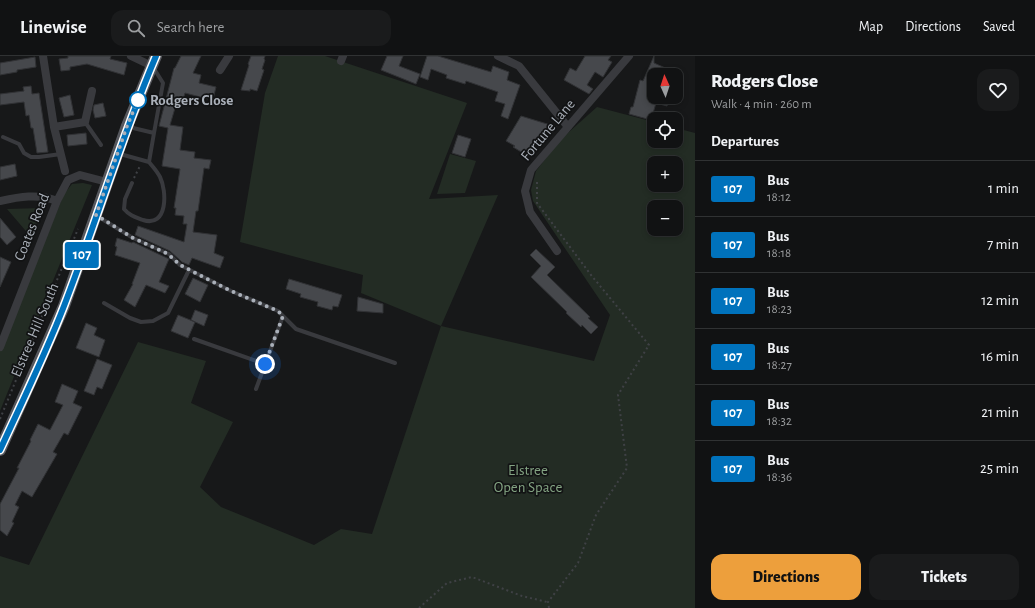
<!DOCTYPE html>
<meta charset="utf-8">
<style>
body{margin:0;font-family:"Alegreya Sans",sans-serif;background:#1a1b1c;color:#f1f3f6;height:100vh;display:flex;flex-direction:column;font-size:15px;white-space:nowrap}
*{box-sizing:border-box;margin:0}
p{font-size:13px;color:#9c9ea0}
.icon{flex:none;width:22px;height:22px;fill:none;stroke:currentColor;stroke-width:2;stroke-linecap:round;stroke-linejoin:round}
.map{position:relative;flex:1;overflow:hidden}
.side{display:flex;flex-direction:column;background:#111213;width:340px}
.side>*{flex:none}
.badge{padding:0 8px;border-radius:3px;font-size:14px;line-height:26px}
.needle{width:26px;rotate:357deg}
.controls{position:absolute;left:647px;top:12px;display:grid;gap:8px}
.controls a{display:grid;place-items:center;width:36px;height:36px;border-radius:8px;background:#111213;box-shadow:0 2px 6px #0003,0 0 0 1px #303233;font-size:20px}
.you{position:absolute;width:20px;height:20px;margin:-10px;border:3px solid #fff;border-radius:50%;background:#1a73e8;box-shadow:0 0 0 6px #1a73e833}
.map>.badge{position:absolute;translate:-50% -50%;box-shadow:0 0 0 2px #fff}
h2{padding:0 16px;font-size:15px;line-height:36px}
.round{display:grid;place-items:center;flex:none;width:42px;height:42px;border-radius:12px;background:#1a1b1c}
.head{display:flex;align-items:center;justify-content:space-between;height:68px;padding:0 16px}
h1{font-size:19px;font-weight:800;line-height:30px}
.button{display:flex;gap:8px;margin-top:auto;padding:8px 16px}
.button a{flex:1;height:46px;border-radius:12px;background:#ed9f3c;color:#111;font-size:16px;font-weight:800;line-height:46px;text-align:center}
.button a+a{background:#1a1b1c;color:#f1f3f6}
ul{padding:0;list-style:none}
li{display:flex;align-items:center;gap:12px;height:56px;padding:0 16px;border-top:1px solid #303233}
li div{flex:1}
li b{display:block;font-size:15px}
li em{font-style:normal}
li .badge{min-width:44px;font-weight:700;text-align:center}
header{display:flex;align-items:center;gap:24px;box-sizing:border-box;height:56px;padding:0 20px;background:#111213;border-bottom:1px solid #303233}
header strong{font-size:19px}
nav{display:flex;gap:22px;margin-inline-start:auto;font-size:14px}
.search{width:280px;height:36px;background:#1a1b1c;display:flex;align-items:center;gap:10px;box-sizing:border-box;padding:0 14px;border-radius:12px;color:#9c9ea0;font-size:15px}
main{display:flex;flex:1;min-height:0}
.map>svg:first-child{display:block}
</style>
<header>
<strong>Linewise</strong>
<div class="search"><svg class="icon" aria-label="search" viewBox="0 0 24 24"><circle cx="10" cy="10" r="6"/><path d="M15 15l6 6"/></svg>Search here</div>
<nav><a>Map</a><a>Directions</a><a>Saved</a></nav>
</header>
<main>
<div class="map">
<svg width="695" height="552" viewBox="0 0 695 552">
<rect width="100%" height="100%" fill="#171819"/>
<!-- green -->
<path fill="#232c24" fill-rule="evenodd" d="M278,0H325L467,47L429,143L498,139L441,270L594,305L610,259L533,145L531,134L536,115L560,84L597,51L654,66V85H676V72L695,77V552H0V500L29,509L138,286L206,305L191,347L233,366L200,431L221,451L314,489L341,473L372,478L441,270L361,237L363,219L240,186L265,37ZM654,107H676V129H654ZM654,151H676V173H654Z
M450,98L476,105L465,137L437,138Z
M83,127L92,129L0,355V295L64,138L72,128Z
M43,152L31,181L7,153Z"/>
<!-- building -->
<path fill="#46484c" stroke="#313235" d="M68,0H111L110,3L127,7L124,19L87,8L70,11V14L61,15L59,3L68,2Z
M181,0H201L193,17L201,19L199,27L216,31L213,43L208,41V43L185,37L182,47L180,46L178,53L175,52L170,69L183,71L180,94L195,96L194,102L211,104L209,113L204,112L198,155H196L193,176L217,179L214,197L224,201L220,212L192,202L189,209L182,206L170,195L135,179L138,170L184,186L187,168H183L184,160L175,159L176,152H174L180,113L162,110L168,72L159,70L174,12H175Z
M251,0H265L264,3L265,4L262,13L264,14L257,35L250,33V35L241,34L249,9L248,8Z
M387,0H403L399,10L420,18L416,28L381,14Z
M427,0H438L491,16L493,10L509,16L507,24L520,29L508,63L501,60L505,48L495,45L498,36L466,25L465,28L446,22L447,19L431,13L428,24L420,21Z
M585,0H611L608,4L612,6L603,21L595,16L587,29L593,33L589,38L564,24L570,12L576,15Z
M654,0V7L681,19H654V41H669L667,50L656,47L651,64L629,58L631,51H633L640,24L643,25Z
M35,1L36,11L17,14V16L0,19V7Z
M31,30L32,38L39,37L48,96L37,97L33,72H31L29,59L26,60L24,46L0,49V38L24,35L23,31Z
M70,39L74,59L64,61L59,42Z
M103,47L106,60L95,62L93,54L94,49Z
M521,60L557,71L551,78L544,76L528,100L513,91L515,90L506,85Z
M86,77L87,88L68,90L67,79Z
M458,79L471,83L465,101L452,97Z
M15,108L17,120L0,124V111Z
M0,162L16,181L7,189L0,181Z
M117,182L132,187L133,186L169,203L159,226L169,230L165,237L146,229L135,251L124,244L133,228H132L140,207L115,199L117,191L115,190Z
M536,193L555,211L547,219L590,261L588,262L598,271L591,278L582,269L581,271L566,257L567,256L531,221L541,210L530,199Z
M0,201L11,206L0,231Z
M193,222L208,229L200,246L185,238Z
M289,223L342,239L338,251L333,250L332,254L317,250L318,246L300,241L301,238L286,233Z
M358,241L383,248V257L357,255Z
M195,254L208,259L204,270L191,264Z
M178,259L195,266L188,282L171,275Z
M86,267L97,272L94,279L105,284L99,301L76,292Z
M97,303L112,309L102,333L97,331L94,339L84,335Z
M62,328L78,335L73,347L82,351L68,379L64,377L53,396L57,398L32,441L22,435L15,449L19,451L12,466L14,467L7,480L0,474V448L19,412H17L31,385L30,384L38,368L50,374L63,349L55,346Z"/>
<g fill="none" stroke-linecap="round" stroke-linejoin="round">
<!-- path -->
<path stroke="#3f4145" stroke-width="2" stroke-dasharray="2 3" stroke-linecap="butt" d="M134,122L140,110
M537,126V147L591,219L649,289L618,339L627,412L596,459L578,507L548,546L549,552
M0,363L78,173
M419,552L447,527L472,521L522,540L547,546"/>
<!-- lane -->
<path stroke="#393a3e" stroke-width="4" d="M153,11L163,27L154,77
M85,66L101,89
M3,81L19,88L24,97L31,101H39L61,98
M120,98L149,106L154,77L129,71
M132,127L125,143L124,153C130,160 135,161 143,164C168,172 167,135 160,121C157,115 153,111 149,106
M97,160L133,182L169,198L180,209L231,235L278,255L296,273L395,307
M104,247L130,262L141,266L153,265L168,257L189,214
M194,283L265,308
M256,333L283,260"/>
<!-- street -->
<path stroke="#393a3e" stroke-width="8" d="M43,0L54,71L65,115
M131,0L152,10
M498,0L519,10L568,71
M341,5L343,0
M220,14L229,0
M54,71L85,66L92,35
M0,145C18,141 39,137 57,145
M557,195L530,156L525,135L531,114L629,0
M0,291L57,145L68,124L80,119L107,126"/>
<!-- primary -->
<path stroke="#55575d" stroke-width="12" d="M0,394L64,250L127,70L156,0"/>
</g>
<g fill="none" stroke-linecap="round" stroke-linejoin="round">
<defs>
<path id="line" d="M0,394C22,346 45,299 64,250C96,167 121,82 156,0"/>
</defs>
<!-- line casing -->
<use href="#line" stroke="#fff" stroke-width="9"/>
<!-- line -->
<use href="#line" stroke="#0072bc" stroke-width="6"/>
<!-- walk -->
<path stroke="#aab0b9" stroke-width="4" stroke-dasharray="0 7.2" d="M138,44L127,70L96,159L133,182L168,198L180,209L231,235L278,255L283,260L265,308"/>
</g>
<!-- markers -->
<circle fill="#fff" stroke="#0072bc" stroke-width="2" cx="138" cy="44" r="8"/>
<g text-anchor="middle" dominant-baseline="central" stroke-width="3.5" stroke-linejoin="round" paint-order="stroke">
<!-- stop labels -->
<g font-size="15" font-weight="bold" fill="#aab0b9" stroke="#121314" text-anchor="start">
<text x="150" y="44">Rodgers Close</text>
</g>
<!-- street labels -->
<g font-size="15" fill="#aab0b9" stroke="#121314">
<text transform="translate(548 74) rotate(-50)">Fortune Lane</text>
<text transform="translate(32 171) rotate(-68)">Coates Road</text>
<text transform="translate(35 274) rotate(-67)">Elstree Hill South</text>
</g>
<!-- park labels -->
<g font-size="15" fill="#83a382" stroke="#121314">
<text x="528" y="414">Elstree<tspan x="528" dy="17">Open Space</tspan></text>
</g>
</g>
</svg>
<div class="controls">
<a><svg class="needle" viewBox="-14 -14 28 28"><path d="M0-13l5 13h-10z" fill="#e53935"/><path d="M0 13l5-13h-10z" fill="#9c9ea0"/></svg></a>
<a><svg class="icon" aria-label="locate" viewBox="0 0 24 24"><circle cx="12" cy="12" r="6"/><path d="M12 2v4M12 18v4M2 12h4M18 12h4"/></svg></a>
<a>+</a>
<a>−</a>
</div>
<div class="you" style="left:265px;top:308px"></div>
<b class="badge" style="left:82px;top:199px;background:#0072bc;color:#fff">107</b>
</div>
<section class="side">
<div class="head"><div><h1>Rodgers Close</h1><p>Walk · 4 min · 260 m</p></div><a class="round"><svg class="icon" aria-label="heart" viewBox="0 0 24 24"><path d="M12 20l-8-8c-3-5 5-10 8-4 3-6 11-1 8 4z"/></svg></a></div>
<h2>Departures</h2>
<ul>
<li><span class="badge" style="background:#0072bc;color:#fff">107</span><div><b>Bus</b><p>18:12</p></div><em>1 min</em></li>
<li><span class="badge" style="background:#0072bc;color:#fff">107</span><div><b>Bus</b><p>18:18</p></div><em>7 min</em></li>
<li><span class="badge" style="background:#0072bc;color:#fff">107</span><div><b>Bus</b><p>18:23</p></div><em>12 min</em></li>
<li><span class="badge" style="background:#0072bc;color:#fff">107</span><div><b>Bus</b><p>18:27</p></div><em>16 min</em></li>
<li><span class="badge" style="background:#0072bc;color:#fff">107</span><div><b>Bus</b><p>18:32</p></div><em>21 min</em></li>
<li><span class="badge" style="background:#0072bc;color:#fff">107</span><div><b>Bus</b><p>18:36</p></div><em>25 min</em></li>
</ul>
<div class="button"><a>Directions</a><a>Tickets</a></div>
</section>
</main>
